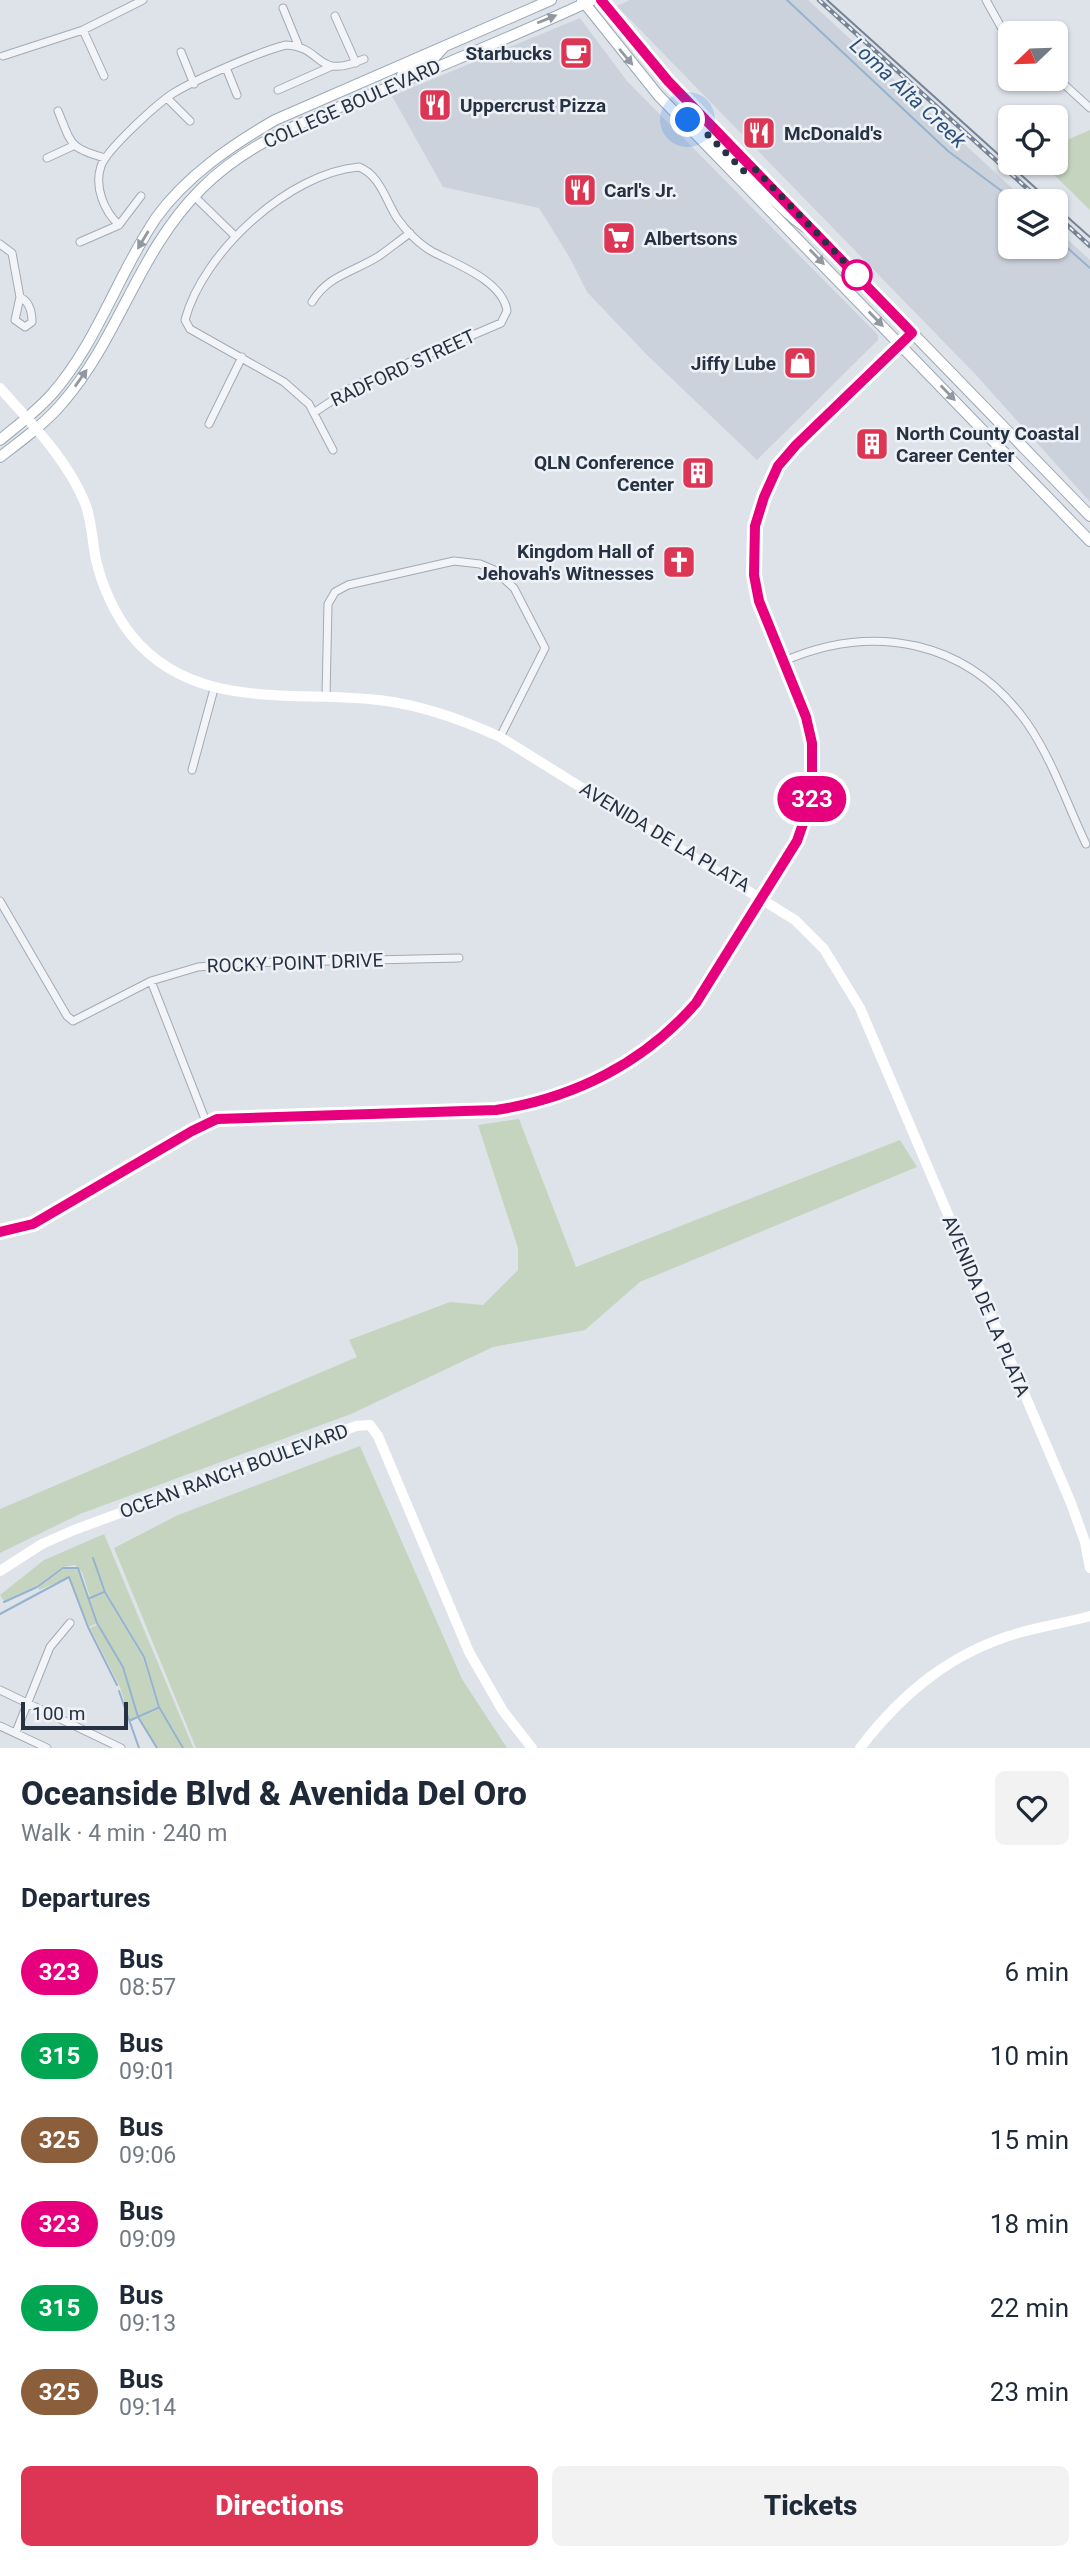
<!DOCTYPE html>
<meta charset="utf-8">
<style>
body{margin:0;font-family:Roboto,sans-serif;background:#f2f2f3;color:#1f2937;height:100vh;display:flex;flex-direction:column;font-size:26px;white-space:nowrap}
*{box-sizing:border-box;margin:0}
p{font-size:23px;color:#747a83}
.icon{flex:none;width:38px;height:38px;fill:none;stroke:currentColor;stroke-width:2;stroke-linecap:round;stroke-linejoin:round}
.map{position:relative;height:1748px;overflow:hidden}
.sheet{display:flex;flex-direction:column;background:#fff;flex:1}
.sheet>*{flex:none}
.badge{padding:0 14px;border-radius:23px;font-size:24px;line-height:46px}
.needle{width:46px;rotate:247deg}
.fabs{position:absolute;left:998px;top:21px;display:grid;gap:14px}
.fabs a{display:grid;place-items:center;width:70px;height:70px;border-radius:10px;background:#fff;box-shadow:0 2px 5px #0004;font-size:35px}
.scale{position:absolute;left:21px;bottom:18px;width:107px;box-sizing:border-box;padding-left:7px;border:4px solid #263142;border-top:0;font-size:19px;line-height:24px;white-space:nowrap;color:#263142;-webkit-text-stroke:5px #eef2f7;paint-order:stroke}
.you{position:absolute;width:35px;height:35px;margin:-18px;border:5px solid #fff;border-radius:50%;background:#1a73e8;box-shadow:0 0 0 10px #1a73e833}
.map>.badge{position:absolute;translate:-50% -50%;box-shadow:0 0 0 4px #fff}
h2{padding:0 21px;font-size:26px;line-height:63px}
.round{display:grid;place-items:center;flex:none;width:74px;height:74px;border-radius:10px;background:#f2f2f3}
.headline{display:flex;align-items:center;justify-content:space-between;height:119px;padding:0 21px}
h1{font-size:33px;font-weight:800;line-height:52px}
.action{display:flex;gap:14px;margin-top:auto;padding:14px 21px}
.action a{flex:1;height:80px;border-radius:10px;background:#dd3654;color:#fff;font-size:28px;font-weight:800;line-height:80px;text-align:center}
.action a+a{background:#f2f2f3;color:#1f2937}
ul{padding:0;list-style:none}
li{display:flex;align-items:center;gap:21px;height:84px;padding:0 21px}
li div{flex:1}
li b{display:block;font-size:26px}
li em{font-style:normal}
li .badge{min-width:77px;font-weight:700;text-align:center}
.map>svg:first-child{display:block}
</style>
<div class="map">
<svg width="1090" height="1748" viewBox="0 0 1090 1748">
<rect width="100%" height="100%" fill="#dee3ea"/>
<!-- built -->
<path fill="#ccd2dc" d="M630,0H808L1026,201H1010V247H1055V228L1090,260V502L976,375L617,6Z
M580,18L627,81L878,335V340L757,460L647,355L587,292L570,258L539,208L443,187L392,96Z"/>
<!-- green -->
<path fill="#c5d4bf" d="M1090,130V210L1042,163H1055V145Z
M519,1119L576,1267L900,1140L917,1167L640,1282L585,1330L493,1347L351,1414L80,1514L0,1553V1509L357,1357L349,1340L450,1302L483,1305L518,1270V1248L478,1125Z
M360,1446L462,1679L507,1748H196L114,1548L178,1515Z
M104,1534L193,1747V1748H184L160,1707L145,1657L106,1591L93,1557L104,1591L90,1597L82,1572L75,1565L63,1567L36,1586L4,1601L0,1595L44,1560Z
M74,1567L80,1572L97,1623L89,1627L69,1577L39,1590L38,1587L64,1569Z
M105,1593L143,1658L158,1707L138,1716L124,1667L98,1623L90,1599Z
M97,1625L123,1668L137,1717L130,1720L120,1687L90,1628Z
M159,1709L182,1748H158L139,1718Z"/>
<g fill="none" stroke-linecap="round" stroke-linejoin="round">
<!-- stream -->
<path stroke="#95b2ce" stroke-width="2" d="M787,0L948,151L1015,201
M1055,237L1090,268
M93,1558L105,1592L144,1657L159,1707L183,1748
M90,1598L104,1592
M4,1602L37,1587L63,1568H78L97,1623L123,1667L138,1717L157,1748
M0,1614L69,1577L88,1627L117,1685
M119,1691L139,1748
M131,1720L158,1708"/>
<defs>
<path id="street" d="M986,0L1001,27L1010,35
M283,8L299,47
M335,16L356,63
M83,30L104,76
M181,52L194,84
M3,56L83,30L143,0
M227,70L237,95
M1055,76L1090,108
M278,90L330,67
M167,98L190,121
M58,111C72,144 68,148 105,158
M47,158L73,146
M194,196L235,236
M119,225C104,211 94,187 101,166C107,149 156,105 172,94C194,80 261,51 286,45C325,47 314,81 364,59
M80,242L119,225L141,196
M0,244L12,253L20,297L15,320L25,327L32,322C32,312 30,302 20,297
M312,302C328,275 354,272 379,256C389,249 399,241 410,233
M315,412L354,386L501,323L507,311C503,281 456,264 433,252C420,245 406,231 397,218C386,201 380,175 359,167C289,173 203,252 185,320L190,329L284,382L309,404L333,450
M209,424L242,357
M784,661C874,622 968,640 1027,723C1052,759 1067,804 1086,844
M326,697L328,604L335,592L348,585L454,561L480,564L494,570L514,588L545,648L500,737
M192,770L214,689
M0,901L67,1016L73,1021L151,981L198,967L242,963L459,958
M151,981L207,1124
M0,1690L121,1748
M0,1726L47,1748
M16,1732L50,1647L70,1623"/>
<path id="primary" d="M582,0L658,95L1090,541
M600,0L668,81L1090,516
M399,83L403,73L433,59L443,48
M683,119L700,127L744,171L755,169
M746,180C770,190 784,215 807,228
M0,440C18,425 37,411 52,394C97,343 118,274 156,218C186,176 232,145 275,120L551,0
M0,457C22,440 46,423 64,401C120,336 138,251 202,188C255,135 329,112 397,84C462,57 528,30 592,0"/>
</defs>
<!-- street casing -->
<use href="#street" stroke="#a3aab4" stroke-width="9"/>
<!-- primary casing -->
<use href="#primary" stroke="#9ca8b7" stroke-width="12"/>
<!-- street -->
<use href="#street" stroke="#f2f4f7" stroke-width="7"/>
<!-- secondary -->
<path stroke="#fff" stroke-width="10" d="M0,388C31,423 67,459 85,503C92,521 92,541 96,560C102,586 115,615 132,636C194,712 293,690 379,700C422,705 461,719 500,737L795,920L824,949L860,1008L1071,1503L1085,1542L1090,1568
M0,1232L32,1224L192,1131L217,1119L244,1116L496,1110C548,1102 599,1085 642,1053C698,1014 729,952 764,895C778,872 796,848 805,822C814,797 815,770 812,744C802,668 740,606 755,527C769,450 858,385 912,333
M0,1571L42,1544L74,1530L356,1426L370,1425L378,1436L469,1652L503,1711L532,1748
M860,1748C903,1692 953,1651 1022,1632C1045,1626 1068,1622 1090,1616"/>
<!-- primary -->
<use href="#primary" stroke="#fff" stroke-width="10"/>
<!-- tram -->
<path stroke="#768395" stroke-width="2" d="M827,0L1050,201
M1055,206L1090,237"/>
<defs>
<path id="rail" d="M819,0L1041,201
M1055,214L1090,246"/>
</defs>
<!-- rail casing -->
<use href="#rail" stroke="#768395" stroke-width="4.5"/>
<!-- rail -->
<use href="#rail" stroke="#eef2f7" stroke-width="2" stroke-dasharray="5" stroke-linecap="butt"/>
</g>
<!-- one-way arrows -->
<defs><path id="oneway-solid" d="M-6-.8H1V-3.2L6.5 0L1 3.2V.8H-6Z" transform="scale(1.75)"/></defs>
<g fill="#9298a0">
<use href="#oneway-solid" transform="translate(547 19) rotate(-22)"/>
<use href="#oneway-solid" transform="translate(626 57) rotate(50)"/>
<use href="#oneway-solid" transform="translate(143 240) rotate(121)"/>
<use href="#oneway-solid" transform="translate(817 257) rotate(46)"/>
<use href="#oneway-solid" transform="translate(876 319) rotate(46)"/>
<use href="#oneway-solid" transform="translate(81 378) rotate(-55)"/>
<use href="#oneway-solid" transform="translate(948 393) rotate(46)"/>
</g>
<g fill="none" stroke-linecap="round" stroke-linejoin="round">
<defs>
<path id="line" d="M0,1232L33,1224L192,1131L217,1119L496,1110C574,1098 644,1063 696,1003L797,841L812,798V743L806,717L759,601L754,575L755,526L764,497L778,466L796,445L912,333L668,81L601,0"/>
</defs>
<!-- line casing -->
<use href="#line" stroke="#fff" stroke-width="16"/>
<!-- line -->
<use href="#line" stroke="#e6007e" stroke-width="10"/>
<!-- walk -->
<path stroke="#263142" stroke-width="7" stroke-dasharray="0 12.6" d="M688,120L700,127L744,171L755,169L865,283L857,275"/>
</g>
<!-- icons -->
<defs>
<symbol id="cafe-square" viewBox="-11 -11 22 22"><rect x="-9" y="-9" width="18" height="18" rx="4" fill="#dd3654" stroke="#eef2f7"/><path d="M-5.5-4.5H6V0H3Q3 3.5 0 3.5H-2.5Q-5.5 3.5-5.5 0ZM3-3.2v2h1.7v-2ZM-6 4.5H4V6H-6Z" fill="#fff"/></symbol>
<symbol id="restaurant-square" viewBox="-11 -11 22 22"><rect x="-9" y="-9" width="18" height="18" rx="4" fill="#dd3654" stroke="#eef2f7"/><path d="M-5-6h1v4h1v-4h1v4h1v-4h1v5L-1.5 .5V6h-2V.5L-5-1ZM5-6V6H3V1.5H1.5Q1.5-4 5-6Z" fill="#fff"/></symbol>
<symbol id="supermarket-square" viewBox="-11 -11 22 22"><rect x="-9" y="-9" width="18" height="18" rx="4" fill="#dd3654" stroke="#eef2f7"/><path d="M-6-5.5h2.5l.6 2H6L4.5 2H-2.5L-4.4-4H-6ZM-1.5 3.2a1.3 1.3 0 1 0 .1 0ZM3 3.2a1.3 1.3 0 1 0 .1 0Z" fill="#fff"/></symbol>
<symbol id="shop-square" viewBox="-11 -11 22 22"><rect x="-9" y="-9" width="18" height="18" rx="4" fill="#dd3654" stroke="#eef2f7"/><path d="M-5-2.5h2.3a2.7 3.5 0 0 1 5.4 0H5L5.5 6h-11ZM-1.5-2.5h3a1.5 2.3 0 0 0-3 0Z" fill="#fff"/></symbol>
<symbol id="building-square" viewBox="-11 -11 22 22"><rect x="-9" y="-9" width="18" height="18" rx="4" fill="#dd3654" stroke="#eef2f7"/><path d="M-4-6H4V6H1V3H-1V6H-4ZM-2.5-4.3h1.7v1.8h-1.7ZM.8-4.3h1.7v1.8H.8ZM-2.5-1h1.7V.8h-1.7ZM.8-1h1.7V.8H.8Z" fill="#fff"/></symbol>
<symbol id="church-square" viewBox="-11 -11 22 22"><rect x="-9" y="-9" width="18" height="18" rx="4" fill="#dd3654" stroke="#eef2f7"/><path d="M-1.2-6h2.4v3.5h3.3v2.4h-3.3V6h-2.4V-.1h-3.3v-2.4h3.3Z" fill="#fff"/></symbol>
</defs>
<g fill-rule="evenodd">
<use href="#cafe-square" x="557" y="34" width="38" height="38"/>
<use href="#restaurant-square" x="416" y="86" width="38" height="38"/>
<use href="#restaurant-square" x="740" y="114" width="38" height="38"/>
<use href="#restaurant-square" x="561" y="171" width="38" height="38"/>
<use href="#supermarket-square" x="600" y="219" width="38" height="38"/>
<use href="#shop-square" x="781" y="344" width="38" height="38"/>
<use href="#building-square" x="853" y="425" width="38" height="38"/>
<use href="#building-square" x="679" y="454" width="38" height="38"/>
<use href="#church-square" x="660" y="543" width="38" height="38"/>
</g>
<!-- markers -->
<circle fill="#fff" stroke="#e6007e" stroke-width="3.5" cx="857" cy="275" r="14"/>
<g text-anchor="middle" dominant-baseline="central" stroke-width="5" stroke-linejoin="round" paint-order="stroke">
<!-- poi labels -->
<g font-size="19" font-weight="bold" fill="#263142" stroke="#eef2f7" text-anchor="start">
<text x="552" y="53" text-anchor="end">Starbucks</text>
<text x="460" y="105">Uppercrust Pizza</text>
<text x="784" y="133">McDonald's</text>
<text x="604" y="190">Carl's Jr.</text>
<text x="644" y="238">Albertsons</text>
<text x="776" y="363" text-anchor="end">Jiffy Lube</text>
<text x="896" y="433">North County Coastal<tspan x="896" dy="22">Career Center</tspan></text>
<text x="674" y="462" text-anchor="end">QLN Conference<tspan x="674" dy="22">Center</tspan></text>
<text x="654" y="551" text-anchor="end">Kingdom Hall of<tspan x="654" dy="22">Jehovah's Witnesses</tspan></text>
</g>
<!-- street labels -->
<g font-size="19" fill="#263142" stroke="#eef2f7">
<text transform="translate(352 104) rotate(-24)">COLLEGE BOULEVARD</text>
<text transform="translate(403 368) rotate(-25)">RADFORD STREET</text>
<text transform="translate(665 837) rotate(31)">AVENIDA DE LA PLATA</text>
<text transform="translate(295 963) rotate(-2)">ROCKY POINT DRIVE</text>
<text transform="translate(986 1306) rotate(67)">AVENIDA DE LA PLATA</text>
<text transform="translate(234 1471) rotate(-20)">OCEAN RANCH BOULEVARD</text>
</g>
<!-- water labels -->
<g font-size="21" font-style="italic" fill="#2b517b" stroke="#eef2f7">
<text transform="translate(908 93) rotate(43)">Loma Alta Creek</text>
</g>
</g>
</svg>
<div class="fabs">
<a><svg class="needle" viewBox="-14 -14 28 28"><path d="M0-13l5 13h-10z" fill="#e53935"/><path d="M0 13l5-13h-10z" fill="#747a83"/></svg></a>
<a><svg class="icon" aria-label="locate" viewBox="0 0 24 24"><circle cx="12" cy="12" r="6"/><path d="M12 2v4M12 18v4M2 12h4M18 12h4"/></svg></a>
<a><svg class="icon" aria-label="layers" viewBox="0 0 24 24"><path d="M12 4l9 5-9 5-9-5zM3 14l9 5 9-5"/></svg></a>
</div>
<div class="scale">100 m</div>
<div class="you" style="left:688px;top:120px"></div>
<b class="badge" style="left:812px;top:799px;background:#e6007e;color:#fff">323</b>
</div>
<section class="sheet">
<div class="headline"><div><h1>Oceanside Blvd &amp; Avenida Del Oro</h1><p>Walk · 4 min · 240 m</p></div><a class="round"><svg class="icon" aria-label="heart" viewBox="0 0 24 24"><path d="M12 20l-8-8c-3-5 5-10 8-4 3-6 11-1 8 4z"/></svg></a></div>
<h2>Departures</h2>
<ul>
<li><span class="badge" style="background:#e6007e;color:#fff">323</span><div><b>Bus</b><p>08:57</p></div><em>6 min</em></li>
<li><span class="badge" style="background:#00a651;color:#fff">315</span><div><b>Bus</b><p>09:01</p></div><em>10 min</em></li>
<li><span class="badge" style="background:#8b5e3c;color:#fff">325</span><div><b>Bus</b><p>09:06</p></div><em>15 min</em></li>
<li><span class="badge" style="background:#e6007e;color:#fff">323</span><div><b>Bus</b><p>09:09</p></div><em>18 min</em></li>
<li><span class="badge" style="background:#00a651;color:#fff">315</span><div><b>Bus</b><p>09:13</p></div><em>22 min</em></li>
<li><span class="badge" style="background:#8b5e3c;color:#fff">325</span><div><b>Bus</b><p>09:14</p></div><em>23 min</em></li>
</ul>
<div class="action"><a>Directions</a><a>Tickets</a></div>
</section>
